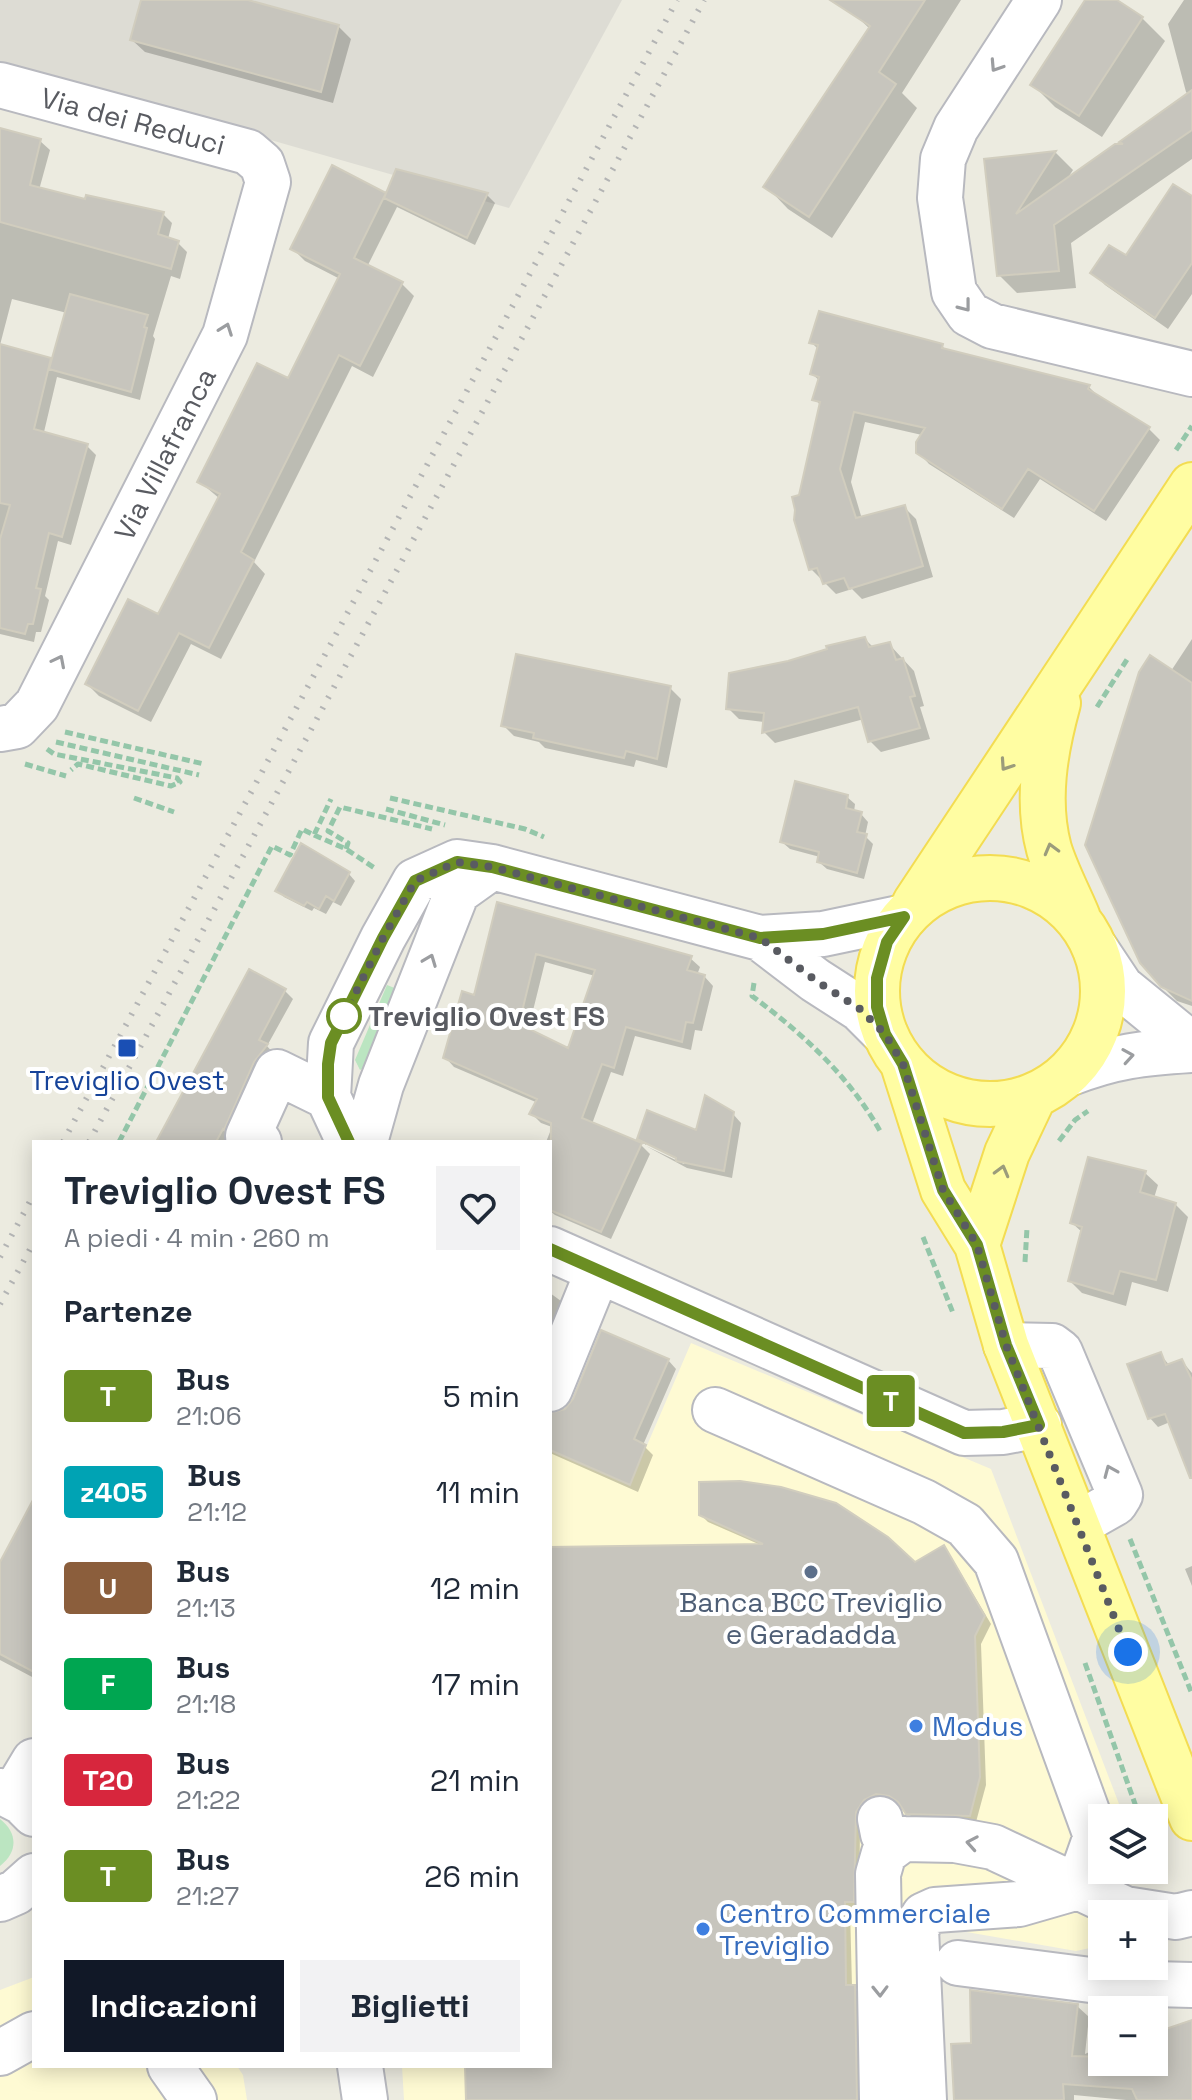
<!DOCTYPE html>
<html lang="it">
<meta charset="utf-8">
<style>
body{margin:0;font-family:"Space Grotesk",sans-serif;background:#f2f2f3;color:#1f2937;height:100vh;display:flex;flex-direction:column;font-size:30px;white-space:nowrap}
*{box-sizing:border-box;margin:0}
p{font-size:26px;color:#747a83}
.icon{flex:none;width:44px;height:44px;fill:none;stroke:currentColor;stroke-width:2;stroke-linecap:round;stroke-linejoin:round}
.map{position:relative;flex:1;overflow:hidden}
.panel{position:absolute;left:32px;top:1140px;width:520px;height:928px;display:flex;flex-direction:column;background:#fff;border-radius:0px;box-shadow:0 4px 20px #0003}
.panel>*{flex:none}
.badge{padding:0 16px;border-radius:6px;font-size:28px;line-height:52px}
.buttons{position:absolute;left:1088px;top:1804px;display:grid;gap:16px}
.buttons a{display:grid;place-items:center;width:80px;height:80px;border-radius:0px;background:#fff;box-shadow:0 4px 20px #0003;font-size:40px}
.you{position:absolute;width:40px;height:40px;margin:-20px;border:6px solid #fff;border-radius:50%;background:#1a73e8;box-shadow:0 0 0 12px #1a73e833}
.map>.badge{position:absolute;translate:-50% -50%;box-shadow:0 0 0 4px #fff}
h2{padding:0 32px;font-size:30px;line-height:72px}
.round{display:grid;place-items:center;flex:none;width:84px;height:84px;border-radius:0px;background:#f2f2f3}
.head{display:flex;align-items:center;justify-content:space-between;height:136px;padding:0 32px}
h1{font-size:38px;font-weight:700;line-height:60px}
.button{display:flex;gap:16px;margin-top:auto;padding:16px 32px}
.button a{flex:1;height:92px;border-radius:0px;background:#111827;color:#fff;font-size:32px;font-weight:700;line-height:92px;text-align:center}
.button a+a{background:#f2f2f3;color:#1f2937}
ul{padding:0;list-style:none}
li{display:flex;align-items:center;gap:24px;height:96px;padding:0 32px}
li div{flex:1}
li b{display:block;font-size:30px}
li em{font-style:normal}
li .badge{min-width:88px;font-weight:700;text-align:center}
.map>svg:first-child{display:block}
</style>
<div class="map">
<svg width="1192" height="2100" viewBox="0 0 1192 2100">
<rect width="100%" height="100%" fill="#ecebe0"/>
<!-- commercial -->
<path fill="#fefad3" d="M691,1343L991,1469L1124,1817L1102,1818L1084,1902L1093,1934L1090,1948L1076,1951L938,1927L945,2100H404L402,2066H550V1450L630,1485Z
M34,1977V2066H237L243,2075L247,2100H0V1990Z"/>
<!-- industrial -->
<path fill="#dddcd4" d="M0,0H622L509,208L0,63Z"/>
<!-- green -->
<path fill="#bbe5c1" d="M387,985L397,989L365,1067L360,1070L355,1060Z
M0,1819C18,1833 18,1852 0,1866Z"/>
<!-- shadow -->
<path fill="#0003" fill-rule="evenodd" d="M143,0H240L338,26L351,39L333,103L145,52L132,40Z
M863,0H961L902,93L917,108L832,238L788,209L766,186L870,29L854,14Z
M1088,0H1113L1142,18L1165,41L1102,137L1055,107L1033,85Z
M1184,0H1192V99L1186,92L1168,24Z
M1192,115V159L1071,243L1076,288L1017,293L999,275L986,161L1056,153L1073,170L1065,182L1126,146Z
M0,130L40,141L50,150L39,190L86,202L163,214L172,223L168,239L178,243L187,252L180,279L171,276L153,336L155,339L140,400L57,377L44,432L87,446L96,455L71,545L58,541L45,596L49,600L41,632H36L34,642L0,634V346L52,363L67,313L12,299L0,345Z
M385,194L387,196L487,195L495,203L475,245L397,207L367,267L401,283L414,296L373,377L352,366L254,562L265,574L221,659L191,644L151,722L99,696L87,684L159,617L220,499L200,482L289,380L340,279L305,261L293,249Z
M1192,198V294L1168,329L1105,285L1093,272L1126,258Z
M812,343L942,346L947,351L1089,387L1101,399L1149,429L1160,440L1106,521L1040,479L1014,518L929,464L918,452L922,435L865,422L851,482L862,519L904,507L916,519L933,577L862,599L852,589L836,594L811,569L800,497L821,406L815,399L820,381L812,374L819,350Z
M865,639L874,648L889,644L914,671L924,706L920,707L930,739L881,752L870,741L864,719L775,743L764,732L765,722L739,719L728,708L788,663Z
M1192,639V1006L1177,1001L1162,986L1171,671Z
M670,688L681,699L667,768L636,760L634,767L545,748L539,742L514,736L503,725Z
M847,797L855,804L854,812L861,814L868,822L865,836L873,844L864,879L827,869L819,862L820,857L790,849L782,842Z
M349,874L355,881L341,906L333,902L326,914L314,908L312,911L284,897L278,890Z
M498,905L690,958L700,967L697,975L704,976L713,986L702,1031L695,1030L691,1050L635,1036L623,1076L611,1072L592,1124L641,1145L650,1154L611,1239L555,1215L550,1211V1142H546L552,1127L541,1123L532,1114L538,1103L454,1067L445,1057L476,997ZM545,962L595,976L570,1051L528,1031Z
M285,991L293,999L267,1046L274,1054L227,1142H158Z
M733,1114L741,1123L732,1178L687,1168L646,1146L684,1164L686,1161L646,1141V1145L639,1139L697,1133Z
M1145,1173L1158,1185L1154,1198L1175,1204L1188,1217L1168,1292L1132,1282L1126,1306L1082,1293L1070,1281L1083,1233L1072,1223Z
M550,1293L565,1304L550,1349Z
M1160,1354L1170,1366L1182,1361L1192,1373V1436L1170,1422L1158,1427L1150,1418L1130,1366Z
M668,1360L676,1369L643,1445L653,1455L638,1492L550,1453V1415L554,1416Z
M34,1503V1678L0,1660V1566Z
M701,1515L915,1565L943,1548L950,1555L991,1624L981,1644L986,1785L976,1822L915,1820L897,1802L883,1800L860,1828L859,1908H850L852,1987L861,1994L864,2100H468L467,2066H550V1549L763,1546L708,1522Z
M1192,1566V1586L1185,1569Z
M1077,2006L1089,2017L1085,2054L1102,2046V2062H1154V2025L1160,2023L1168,2031L1192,2026V2100H1126L1074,2095V2100H956L973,2045Z"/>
<!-- building -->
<path fill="#c7c5bd" stroke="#d1cdbe" stroke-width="2" fill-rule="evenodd" d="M141,0H248L339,25L321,92L130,40Z
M830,0H925L879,72L896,84L809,217L763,187L870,26Z
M1085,0H1117L1143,17L1079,116L1030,85Z
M1192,90V130L1054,225L1059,271L997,276L984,159L1056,151L1016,214L1115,144H1123L1119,142Z
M0,128L41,139L30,185L85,199L86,195L164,212L158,234L179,241L171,269L0,222Z
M332,165L386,193L354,258L403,282L360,366L339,355L241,552L254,560L209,648L179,633L138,711L85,684L128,599L158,614L220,494L197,482L257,363L288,378L340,274L290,249Z
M396,169L488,193L467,238L384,198Z
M1173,184L1192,196V263L1155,318L1090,273L1109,245L1126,255Z
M70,294L148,315L144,327L147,328L131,392L49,369Z
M819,311L943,344L942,348L1090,385L1088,389L1150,427L1094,511L1028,469L1002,509L916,453V442L925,428L854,412L840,469L856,518L905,505L923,566L849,589L844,578L823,584L817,568L809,570L794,520L795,510L792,497L799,495L820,402L812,400L819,377L810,374L818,345L809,343Z
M0,344L51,358L34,429L88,444L62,537L49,533L36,588L41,589L33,624H28L25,634L0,628V539L10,505L0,503Z
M865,637L869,647L890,642L896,660L903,658L915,696L910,697L920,728L868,742L858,707L762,733L764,713L726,709L729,673L788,661L827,649L826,646Z
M516,654L671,686L657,759L626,751L624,758L533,738L534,733L501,726Z
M1150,655L1192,683V1001L1161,987L1140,963L1085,845L1139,672Z
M795,781L848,795L846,808L862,812L857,832L867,834L857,873L817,862L819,852L780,842Z
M301,843L350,872L334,901L326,896L319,909L307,902L304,906L275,891Z
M497,902L692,956L687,970L705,975L693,1023L686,1022L682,1042L626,1027L614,1068L602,1064L582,1118L642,1143L601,1232L550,1210L551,1123L529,1114L537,1099L443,1058L462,991L474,995ZM536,954L595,970L568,1048L519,1024Z
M249,969L286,989L259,1040L268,1044L254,1062L224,1130L223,1129L216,1142H156Z
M705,1095L734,1112L724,1171L676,1161V1158L637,1139L647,1110L696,1130Z
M1088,1157L1146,1171L1140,1192L1176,1203L1156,1280L1120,1271L1113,1294L1068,1281L1082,1227L1070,1223Z
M601,1330L669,1359L634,1439L646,1445L630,1485L550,1450V1413L565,1409L573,1399Z
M1161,1352L1166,1365L1182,1359L1192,1380V1478H1190L1165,1414L1148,1419L1127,1364Z
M740,1481L781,1487L836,1503L888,1537L915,1562L944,1545L985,1616L975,1636L980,1777L970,1816L906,1814L898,1802L889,1796L876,1794L864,1800L856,1812L854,1902H845L846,1985H855L857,2100H466L465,2066H550V1547L763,1544L699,1515V1482Z
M34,1498V1672L0,1654V1562Z
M970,1990L1078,2004L1072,2056L1102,2057V2062H1154V2033L1192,2020V2100H1137L1132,2089L1063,2084L1064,2100H954L951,2044L971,2043Z"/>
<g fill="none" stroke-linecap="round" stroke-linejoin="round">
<defs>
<path id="minor" d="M1039,0L956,128L943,159L940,198L954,292L969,314L992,326L1192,374
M0,85L248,152L262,164L268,182L225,335L37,705L17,726L0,729
M760,938L815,980L860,1009L885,1034
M1095,948L1121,987L1192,1045
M1068,1074C1114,1056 1143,1053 1192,1050
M259,1142L248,1136L277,1072L328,1097
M349,1142L328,1097L331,1043L383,938L415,881L457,862L492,867L760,938L823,934L904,917
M365,1142L381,1085L457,892L492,867
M550,1249L964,1433L1003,1432L1039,1425
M1006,1345L1052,1346L1060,1352L1120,1495L1115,1503L1078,1524
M550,1389L598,1271
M715,1410L924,1502L965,1525L996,1561L1096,1836L1078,1887L1019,1904L935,1910L924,1915L916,1929L924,2100
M0,1791L22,1802L34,1814
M13,1796L34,1761
M880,1819L883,1834L903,1839L955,1840L993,1847L1125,1909
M0,1899L16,1892L34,1876
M1124,1914L1125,1909L1176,1917L1192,1913
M958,1963L1114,1983L1192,1985
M0,2053L34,2034
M170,2066L194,2100
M360,2066L365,2100
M882,2100L878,1874L884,1853L903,1839"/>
<path id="major" d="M1058,703C1045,750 1036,801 1049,849C1056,872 1069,896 1078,918
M877 991a113 113 0 1 1 226 0a113 113 0 1 1-226 0Z
M915,903L1192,485
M903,1064L943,1190L977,1245L1006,1345L1192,1818
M977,1245L1007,1153L1034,1096"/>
</defs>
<!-- minor casing -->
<use href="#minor" stroke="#b8b9bf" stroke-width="48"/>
<!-- major casing -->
<use href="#major" stroke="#f3dc52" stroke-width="48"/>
<!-- path -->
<path stroke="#94c6a9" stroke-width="5" stroke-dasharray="8 4" stroke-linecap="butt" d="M1176,450L1192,426
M1097,707L1128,658
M65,732L204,764
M56,742L199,775
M47,749L54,754L177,778L180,782L171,786L78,764L71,770
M25,764L66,776
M134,798L174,812
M390,798L525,829L544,837
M386,809L445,825
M314,835L346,849L376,869
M346,849L348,843L328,831L340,807L432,829
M754,983L752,996C802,1033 849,1076 880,1131
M1059,1141L1075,1120L1088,1111
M119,1142L272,846L290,855L302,829L314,835L331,799
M923,1237L953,1313
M1025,1262L1027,1228
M1130,1539L1192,1694
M1085,1663L1140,1818
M1154,1858L1161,1877"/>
<!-- minor -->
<use href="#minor" stroke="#fff" stroke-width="44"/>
<!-- major -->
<use href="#major" stroke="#fffda2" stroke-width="44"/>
<!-- rail -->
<path stroke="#b3b4b4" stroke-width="6" stroke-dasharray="2 10" stroke-linecap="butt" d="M63,1142L677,0
M89,1142L704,0
M0,1257L34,1194
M0,1304L34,1242"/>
</g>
<!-- one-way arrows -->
<defs><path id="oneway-chevron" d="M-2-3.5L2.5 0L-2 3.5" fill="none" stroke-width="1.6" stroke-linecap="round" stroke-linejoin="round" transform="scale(2)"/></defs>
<g stroke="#9b9da0">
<use href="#oneway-chevron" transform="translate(996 66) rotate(123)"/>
<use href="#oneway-chevron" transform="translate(965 306) rotate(52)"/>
<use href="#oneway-chevron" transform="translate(226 329) rotate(-70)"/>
<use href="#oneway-chevron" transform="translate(59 661) rotate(-63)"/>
<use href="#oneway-chevron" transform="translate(430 960) rotate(-69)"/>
<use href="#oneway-chevron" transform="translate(1128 1056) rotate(-9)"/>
<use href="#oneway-chevron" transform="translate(1110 1471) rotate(-113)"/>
<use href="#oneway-chevron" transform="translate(972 1843) rotate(-170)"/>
<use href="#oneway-chevron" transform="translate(880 1991) rotate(89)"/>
</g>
<g stroke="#9b9c7b">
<use href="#oneway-chevron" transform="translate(1006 765) rotate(124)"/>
<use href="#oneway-chevron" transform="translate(1051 849) rotate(-105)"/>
<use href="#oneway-chevron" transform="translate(1002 1171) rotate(-75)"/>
</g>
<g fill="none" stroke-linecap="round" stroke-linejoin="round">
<defs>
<path id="line" d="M349,1142L328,1097V1064L331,1043L383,938L415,881L457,862L492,867L760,938L823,934L904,917L887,942L877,978V1007L885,1034L903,1064L943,1190L977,1245L1006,1345L1039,1425L1003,1432L964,1433L550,1249"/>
</defs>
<!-- line casing -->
<use href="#line" stroke="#fff" stroke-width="18"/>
<!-- line -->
<use href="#line" stroke="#6b8e23" stroke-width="12"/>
<!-- walk -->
<path stroke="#595b61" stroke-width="8" stroke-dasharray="0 14.4" d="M344,1016L383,938L415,881L457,862L492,867L760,938L815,980L860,1009L885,1034L903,1064L943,1190L977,1245L1006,1345L1128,1652"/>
</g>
<!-- markers -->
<circle fill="#fff" stroke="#6b8e23" stroke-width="4" cx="344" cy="1016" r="16"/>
<rect fill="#1a4fb4" stroke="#fff" stroke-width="3" x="117" y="1038" width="20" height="20" rx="4"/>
<circle fill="#5c6f8a" stroke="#fff" stroke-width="3" cx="811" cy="1572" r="8"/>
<g fill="#3f7fe0" stroke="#fff" stroke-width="3">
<circle cx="916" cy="1726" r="8"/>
<circle cx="703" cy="1929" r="8"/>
</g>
<g text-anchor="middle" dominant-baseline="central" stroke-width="8" stroke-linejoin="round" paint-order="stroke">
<!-- street labels -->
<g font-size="28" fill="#595b61" stroke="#fff">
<text transform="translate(133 121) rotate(15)">Via dei Reduci</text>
<text transform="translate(165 454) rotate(-63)">Via Villafranca</text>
</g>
<!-- stop labels -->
<g font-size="28" font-weight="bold" fill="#595b61" stroke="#fff" text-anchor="start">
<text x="368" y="1016">Treviglio Ovest FS</text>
</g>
<!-- transit labels -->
<g font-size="28" fill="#164399" stroke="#fff">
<text x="127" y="1080">Treviglio Ovest</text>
</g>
<!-- service labels -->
<g font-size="28" fill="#4e5e75" stroke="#fff">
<text x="811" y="1602">Banca BCC Treviglio<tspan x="811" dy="32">e Geradadda</tspan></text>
</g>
<!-- shop labels -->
<g font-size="28" fill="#366cbe" stroke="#fff" text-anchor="start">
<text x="932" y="1726">Modus</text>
<text x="719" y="1913">Centro Commerciale<tspan x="719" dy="32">Treviglio</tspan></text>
</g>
</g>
</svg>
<div class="buttons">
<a><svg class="icon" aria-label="layers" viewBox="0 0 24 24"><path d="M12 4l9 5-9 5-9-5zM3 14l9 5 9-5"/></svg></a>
<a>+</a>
<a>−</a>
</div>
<div class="you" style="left:1128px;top:1652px"></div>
<b class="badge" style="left:891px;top:1401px;background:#6b8e23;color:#fff">T</b>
<section class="panel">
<div class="head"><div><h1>Treviglio Ovest FS</h1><p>A piedi · 4 min · 260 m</p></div><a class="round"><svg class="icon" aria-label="heart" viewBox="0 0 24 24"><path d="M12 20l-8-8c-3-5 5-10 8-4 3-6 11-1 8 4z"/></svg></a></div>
<h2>Partenze</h2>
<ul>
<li><span class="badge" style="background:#6b8e23;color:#fff">T</span><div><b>Bus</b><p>21:06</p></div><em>5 min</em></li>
<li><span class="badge" style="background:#00a3b4;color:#fff">z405</span><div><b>Bus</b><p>21:12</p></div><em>11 min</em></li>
<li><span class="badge" style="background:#8b5e3c;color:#fff">U</span><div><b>Bus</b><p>21:13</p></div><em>12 min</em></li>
<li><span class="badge" style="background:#00a651;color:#fff">F</span><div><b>Bus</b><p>21:18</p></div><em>17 min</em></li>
<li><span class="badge" style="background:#d7263d;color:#fff">T20</span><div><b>Bus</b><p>21:22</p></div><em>21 min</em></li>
<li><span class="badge" style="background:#6b8e23;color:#fff">T</span><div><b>Bus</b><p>21:27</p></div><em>26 min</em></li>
</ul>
<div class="button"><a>Indicazioni</a><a>Biglietti</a></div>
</section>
</div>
